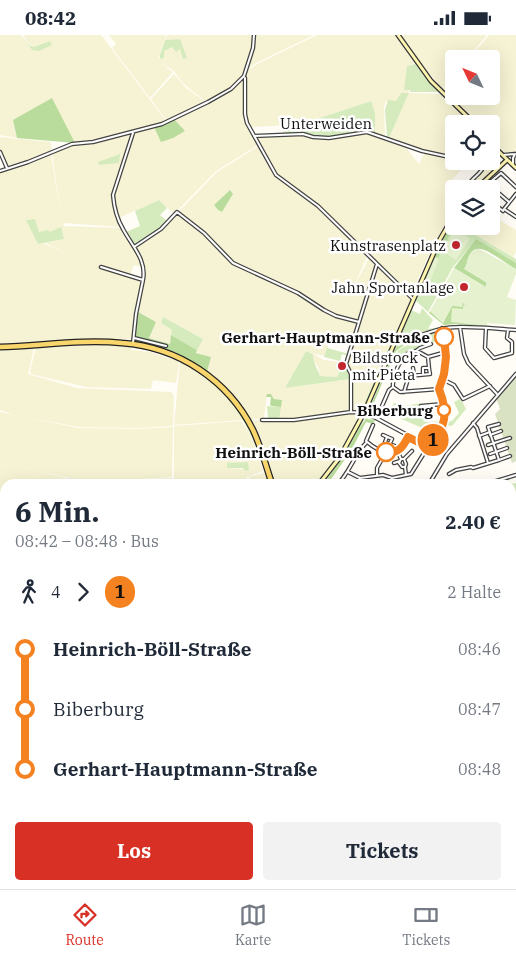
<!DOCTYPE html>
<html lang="de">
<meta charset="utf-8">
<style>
body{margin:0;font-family:"IBM Plex Serif",serif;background:#f2f2f3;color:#1f2937;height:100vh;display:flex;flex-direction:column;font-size:19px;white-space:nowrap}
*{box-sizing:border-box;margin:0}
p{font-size:16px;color:#747a83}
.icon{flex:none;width:28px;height:28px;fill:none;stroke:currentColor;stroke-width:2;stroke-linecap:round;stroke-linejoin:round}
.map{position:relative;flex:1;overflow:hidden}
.drawer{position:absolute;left:0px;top:444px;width:516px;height:411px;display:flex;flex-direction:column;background:#fff;border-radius:15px 15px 0 0;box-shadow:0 5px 20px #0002}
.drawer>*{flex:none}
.badge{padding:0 10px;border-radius:16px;font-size:18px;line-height:32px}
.needle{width:32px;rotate:313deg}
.fabs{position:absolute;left:445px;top:15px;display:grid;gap:10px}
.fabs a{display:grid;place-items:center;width:55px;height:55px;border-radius:5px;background:#fff;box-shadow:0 5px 20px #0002;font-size:25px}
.map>.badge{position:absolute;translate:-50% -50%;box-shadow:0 0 0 2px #fff}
.legs{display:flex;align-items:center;gap:8px;height:55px;padding:0 15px;font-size:16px}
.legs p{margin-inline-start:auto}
.overview{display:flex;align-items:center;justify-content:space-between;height:85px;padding:0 15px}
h1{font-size:28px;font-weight:700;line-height:38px}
.button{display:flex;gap:10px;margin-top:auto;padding:10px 15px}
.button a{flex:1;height:58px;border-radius:5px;background:#d93025;color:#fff;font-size:20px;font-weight:700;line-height:58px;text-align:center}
.button a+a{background:#f2f2f3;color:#1f2937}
ul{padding:0 15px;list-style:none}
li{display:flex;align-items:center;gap:18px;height:60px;font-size:19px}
li i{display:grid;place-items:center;width:8px;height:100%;margin:0 6px;background:currentColor}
li i::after{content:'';width:12px;height:12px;margin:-6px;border:4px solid;border-radius:50%;background:#fff}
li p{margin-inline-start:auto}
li:first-child i{background:linear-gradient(#0000 50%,currentColor 0)}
li:last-child i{background:linear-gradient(currentColor 50%,#0000 0)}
.status{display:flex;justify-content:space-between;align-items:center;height:35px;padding:0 25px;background:#fff;direction:ltr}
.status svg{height:14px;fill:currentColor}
.tabs{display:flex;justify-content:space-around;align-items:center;height:70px;border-top:1px solid #e0e1e3;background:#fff;font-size:14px;color:#747a83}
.tabs a{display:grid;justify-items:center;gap:2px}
.tabs .on{color:#d93025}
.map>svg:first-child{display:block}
</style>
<div class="status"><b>08:42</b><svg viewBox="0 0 49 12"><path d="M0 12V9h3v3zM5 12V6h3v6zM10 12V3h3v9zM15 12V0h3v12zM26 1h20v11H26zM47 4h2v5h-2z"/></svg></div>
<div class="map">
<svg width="516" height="854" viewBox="0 0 516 854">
<rect width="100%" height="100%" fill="#fffdf5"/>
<!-- industrial -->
<path fill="#eee6ef" d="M67,443L98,445L99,449H65Z
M511,624H516V641L511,650Z"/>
<!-- farmland -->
<path fill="#f6f3d4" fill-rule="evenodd" d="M0,0H21L32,15L50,6L34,12L28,8L23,0H101L166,86L92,106L75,108L13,85L17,103L0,100Z
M109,0H166L159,22L167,33L173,37L150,63L112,13L116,9Z
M167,0H254L252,13L244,40L226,55L206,66L191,55L182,47L173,35L167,32L162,26L160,24L163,23L164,16L180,4L165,5Z
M255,0H314L256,28L248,34Z
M317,0H395L415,29L407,31L409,58L440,59L472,89H454V123L422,115L389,103L409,58H401L396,66H386L384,72L385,102L375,98V78L371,66L299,90L250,92L245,76V41L248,35L257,29Z
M401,0H487L467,24H454V40L442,54L417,23Z
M489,0H516V115L510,119L502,116L491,105V89H478L443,54L454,41V61H491V24H469Z
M174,39L186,53L205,66L166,85L151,64Z
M244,43V79L246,88L258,110L216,136L174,179L159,165L119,183L114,167V161L133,98L154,92L185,96L175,85L205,71L230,55Z
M132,98L113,164L121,192L63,188L64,191L122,193L140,223L143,233L134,230L130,240L143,247L133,304L0,310V136L51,119L61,180L52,118L71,110L92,108ZM35,184L39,197L49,198L54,196L64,204L45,208L71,221L43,208L38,209Z
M367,98L407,112V114L419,129L425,117L454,124V126L468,127L451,146L467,150V154H454V177L436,204L411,260L318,170L275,138L255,101L304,100L314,102L329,103Z
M0,102L51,107L52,117L7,133L0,116Z
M259,111L275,140L317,171L367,221L353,254L366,259L358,286L338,281L324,275L298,257L290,254L324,276L337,282L357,287L352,307L330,303L325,321L314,319L263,298L306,316L285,353L350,344V375L349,377L294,385H279L281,365L274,364L271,359H267L264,384H250L229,356L207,337L211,322L195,317L203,304L163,282L161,288L172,295L170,309L149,303L156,287L138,277L145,238L141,222L135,212L161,195L217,137ZM230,155L233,159L222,177L218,175L214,170Z
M491,113L499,122L500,126L495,133L468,126H491Z
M486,132L494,134L473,154H468L469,149Z
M491,180L516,195V217L513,222L461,191H491Z
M369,223L376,230L368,254L355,250Z
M377,231L411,264L361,376H354L352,375L351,339L347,327Z
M107,309L132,311L131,315L150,317L177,326L179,329L176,348L153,345L151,354L86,352L31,339L30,336L36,313Z
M34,313L28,339L77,353L171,357L174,360L173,391L136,393L79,392L14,380L0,375V314Z
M313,319L324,325L339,327L343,329L337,342L320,341L318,332L312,324Z
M180,326L200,338L215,350L234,371L243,385L174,390Z
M0,377L79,393L136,394L173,392L172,442L143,444L172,443L173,449H123L122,446H119V444H74L13,430L67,443L65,449H5V496L0,497Z
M352,378H359L360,380L349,402L329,433L316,449H275L264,415L250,385L294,386Z
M241,386L247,394L255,410L263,436L247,442V449H174V391ZM248,427L245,434L227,433V428Z
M266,437L269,449H249V442Z
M5,499V566L0,519V500Z
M0,526L5,573V636L0,633Z
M0,635L5,637V691L0,697Z
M5,698V764L3,762L0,764V704Z
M0,775L3,782L5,781V850H279L281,854H3L0,849Z
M516,785V831L511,828V788Z
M511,829L516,832V854H423L427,850H511Z
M282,850H365L364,854H283Z"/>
<!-- green -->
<path fill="#d5ebbd" d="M21,0L29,10L34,12L50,6L52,10L39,16L32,15Z
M180,4L187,23L183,24L180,14L176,17L172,12L164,16V23L160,24V20L165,5Z
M415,29L438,57H410V55H404L407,31Z
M401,58H409L389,103L387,102L385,75L388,65L396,66Z
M371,66L375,78V98L361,97L329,102L303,99H283V91L299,90Z
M120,119L119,128L99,130L98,127Z
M159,165L167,173L160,180L167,186L160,194L134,211L126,197L140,191L135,176Z
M454,182V188L452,187L434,220L454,191H461L516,224V228L476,205L453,232L428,277L414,264L440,205L451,186H453L451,185Z
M35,184L39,197L48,195L50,197L61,192L64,204L38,209L26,185Z
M422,273L433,285L428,294L441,292L413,301L401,300L400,298L411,275L420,279Z
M163,282L203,304L197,315L171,300L172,295L161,288Z
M401,285L364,374L361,376Z
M438,295L440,296L417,305L404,307L395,314L368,375L377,382L367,376L393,313L398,306L417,303Z
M434,299L436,306L406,318L400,326L393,323C399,312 404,311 415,308C422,306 428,302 434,299Z
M139,309C191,315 235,352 257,398C265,414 269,432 275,449H273L263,416L234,363L195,330Z
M134,312C170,315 202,334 227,360C232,366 238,371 242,378C255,400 263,424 271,449H269C253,393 229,349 174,324C167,320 160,317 152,316C146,314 139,315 134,312Z
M327,313L349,319L348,321L342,319L340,326L324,322Z
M306,316L313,319C312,327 318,334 320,341L337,342L343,329L346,330L350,344L285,353Z
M460,364L461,366H462L466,374L452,391L445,390V387L452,386L459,378L454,367Z
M394,368H401L405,371L421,368L425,387L443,386L441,393L437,390L432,391L429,396L397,382L394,377H380L382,372L392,371Z
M267,371L281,372L279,385L268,384Z
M366,383H374L375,385L369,384L364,386L338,431L324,449H321L343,420L359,391Z
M248,427L249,436L244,435L243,433H227V428Z
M516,448V470L514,471L516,473V481L515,482L511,478V449Z"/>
<!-- forest -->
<path fill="#b9dc9c" d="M52,63L75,108L17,103L13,85Z
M174,84L185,96L173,103L161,107L154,92Z
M230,155L233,159L222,177L218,175L214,170Z
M452,187L454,191L438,223L434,221Z
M476,204L516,228V234C508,230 489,215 481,214C472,212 467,222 467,230L487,248L485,253L484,251L454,233Z
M462,267L472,273L464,270L463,274L484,291L456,289L444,290L429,278L430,276L443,288L452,271Z
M138,277L156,287L149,303L170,309L171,300L197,315L196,318L211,322L207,337C185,321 163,312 136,308L134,305Z
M434,297V299L417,307L404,310L396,316L372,372L380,376L377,382L368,377L395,314L404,307L417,305Z
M267,359H271L274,364L282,365L281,372L272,371L270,370L271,362H266Z
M366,384L375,385L373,389L366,387L351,416L331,444L332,446L330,449H324L345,419L358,395Z"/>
<!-- cemetery -->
<path fill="#d9e3c4" d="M516,341V426L512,428L495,379L500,374L496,363Z"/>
<!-- pitch -->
<path fill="#e6f2cf" d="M456,194L470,204L456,225L442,216Z
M479,214L516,234V239L507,262L516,265L515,290L487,288V291L451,287L452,273L463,274L464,269L471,273L463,268L462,272L452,271L443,288L430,276L454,233L484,251L485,253L487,248L464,234C469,226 467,217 479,214Z
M435,222L439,224L429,249L425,247Z"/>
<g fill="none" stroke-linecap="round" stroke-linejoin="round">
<!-- stream -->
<path stroke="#3f96cf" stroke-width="1" d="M0,497H5"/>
<defs>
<path id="street" d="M245,43V79L247,88L276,140L318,171L413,264
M133,98L113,160C114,172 117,184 123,194C132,211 147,225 143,245
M254,101L303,99L313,102L329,103L367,97L422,116L454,123
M0,117L7,133
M503,120L515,119
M466,126L484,131C481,140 468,144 468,154
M513,128V123L515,119
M0,136L28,127L72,109L93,107L162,89L208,67L231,54L244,41L253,13L254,0
M482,154L501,138L516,152
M495,155L509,167
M516,159L504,174L516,182
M491,166L503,176L504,174
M134,212L161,194L177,177L204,198L233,228L298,258L324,275L336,281L359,287
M377,229L346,329L351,339V377L364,378L376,383L424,409L431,408L442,394L444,389L443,364L439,354L446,322L442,293
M101,232L143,245L136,279L133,308
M460,292L464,319L468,328L497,359
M486,293L485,313L494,323L512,318V307L507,303L508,295
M398,302C416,306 429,295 446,293C469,290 493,294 516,295
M134,303L166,311
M416,316L420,313L431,309
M413,333L414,340
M423,339V333H429L428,322
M442,344L454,350L463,364L490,351
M393,352L400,357L439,354
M404,357L409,341L430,339L429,333
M382,371L389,355L393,352C392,341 402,315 416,316C420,317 424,320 428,322L446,317
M421,371L443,369
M262,385H294L351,377
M473,388L477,393L488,428
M373,390L366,406C382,420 397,423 408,402
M383,400L392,404L390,408
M490,400L501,396
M479,401L490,397
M387,402L385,407L395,411L401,424H404L406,429L405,432L406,440
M488,410L510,403
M490,419L507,413
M401,424L399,428L402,432H405
M404,424L412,416
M499,425L510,421
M394,428L400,426
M348,437L360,443L383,440L392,443L411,439L426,415L427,410
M449,439L456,435L471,432L473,433L499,425L488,392L499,389
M377,440V433L386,417
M338,449C350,437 355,418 367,407
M352,449L358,447L360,443
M429,449L447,419L516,339
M486,449L516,440
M511,495L516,491
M0,499L5,498
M511,518L515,522
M511,546L516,543
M511,566L516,567
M0,634L5,637
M511,754H516
M511,829L516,832
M0,850L2,854
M381,850L386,854
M215,854L216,850"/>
<path id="secondary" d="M398,0L431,46L475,89
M491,109L516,133
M476,154L507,125
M319,449L340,422L364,378L439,206L454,180
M511,656L516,647
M0,700L5,694
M511,785L516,781
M419,854L423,850"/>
<path id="primary" d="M0,312C40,311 82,304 122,308C178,312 228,345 253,395C261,412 266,431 272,449
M511,621H516"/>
</defs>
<!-- street casing -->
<use href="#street" stroke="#444" stroke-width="4.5"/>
<!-- secondary casing -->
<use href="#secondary" stroke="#333" stroke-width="5.5"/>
<!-- primary casing -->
<use href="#primary" stroke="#222" stroke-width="7"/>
<!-- street -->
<use href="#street" stroke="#fff" stroke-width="2"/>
<!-- secondary -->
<use href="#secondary" stroke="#fff6b0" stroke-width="3"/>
<!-- primary -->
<use href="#primary" stroke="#f9d66b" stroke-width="4.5"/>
</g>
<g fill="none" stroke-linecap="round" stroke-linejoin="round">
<defs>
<path id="line-1" d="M386,417C398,419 403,412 408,402L424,410H429C447,392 448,377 439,354L444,339L446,322L444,302"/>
</defs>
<!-- line-1 casing -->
<use href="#line-1" stroke="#fff" stroke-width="11"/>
<!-- line-1 -->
<use href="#line-1" stroke="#f58220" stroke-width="8"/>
</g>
<!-- markers -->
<g fill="#c4262e" stroke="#fff" stroke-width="2">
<circle cx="456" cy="210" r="5"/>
<circle cx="464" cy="252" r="5"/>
<circle cx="342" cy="331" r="5"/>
</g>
<g fill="#fff" stroke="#f58220" stroke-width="2.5">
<circle cx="444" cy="302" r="9"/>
<circle cx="444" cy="375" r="6"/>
<circle cx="386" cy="417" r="9"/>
</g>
<g text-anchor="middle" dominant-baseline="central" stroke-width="5" stroke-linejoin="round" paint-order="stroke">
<!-- street labels -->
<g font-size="15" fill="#111" stroke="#fff">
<text x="326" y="88">Unterweiden</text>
</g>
<!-- poi labels -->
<g font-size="15" fill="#111" stroke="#fff" text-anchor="end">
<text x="446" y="210">Kunstrasenplatz</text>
<text x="454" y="252">Jahn Sportanlage</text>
<text x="352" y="322" text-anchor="start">Bildstock<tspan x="352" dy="17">mit Pieta</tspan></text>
</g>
<!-- stop labels -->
<g font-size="15" font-weight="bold" fill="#111" stroke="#fff" text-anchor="end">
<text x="430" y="302">Gerhart-Hauptmann-Straße</text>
<text x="433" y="375">Biberburg</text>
<text x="372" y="417">Heinrich-Böll-Straße</text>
</g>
</g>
</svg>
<div class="fabs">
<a><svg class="needle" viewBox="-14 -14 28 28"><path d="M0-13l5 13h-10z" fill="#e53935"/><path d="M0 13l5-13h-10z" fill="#747a83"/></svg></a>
<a><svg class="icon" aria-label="locate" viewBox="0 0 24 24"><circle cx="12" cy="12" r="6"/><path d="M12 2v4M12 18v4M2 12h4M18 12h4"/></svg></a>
<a><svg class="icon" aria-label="layers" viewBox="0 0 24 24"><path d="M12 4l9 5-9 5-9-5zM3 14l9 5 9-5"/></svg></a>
</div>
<b class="badge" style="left:433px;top:405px;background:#f58220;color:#111">1</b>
<section class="drawer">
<div class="overview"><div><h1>6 Min.</h1><p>08:42 – 08:48 · Bus</p></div><b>2.40 €</b></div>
<div class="legs"><svg class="icon" aria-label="walk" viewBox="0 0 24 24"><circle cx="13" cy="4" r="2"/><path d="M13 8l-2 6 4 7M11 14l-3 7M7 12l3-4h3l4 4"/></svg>4<svg class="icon" aria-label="forward" viewBox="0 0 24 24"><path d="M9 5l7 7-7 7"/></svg><b class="badge" style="background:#f58220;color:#111">1</b><p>2 Halte</p></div>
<ul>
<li><i style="color:#f58220"></i><b>Heinrich-Böll-Straße</b><p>08:46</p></li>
<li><i style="color:#f58220"></i><span>Biberburg</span><p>08:47</p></li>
<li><i style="color:#f58220"></i><b>Gerhart-Hauptmann-Straße</b><p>08:48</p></li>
</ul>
<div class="button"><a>Los</a><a>Tickets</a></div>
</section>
</div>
<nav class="tabs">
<a class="on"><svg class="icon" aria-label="directions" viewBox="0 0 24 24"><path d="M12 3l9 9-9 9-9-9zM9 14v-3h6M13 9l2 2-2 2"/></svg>Route</a>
<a><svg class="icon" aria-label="map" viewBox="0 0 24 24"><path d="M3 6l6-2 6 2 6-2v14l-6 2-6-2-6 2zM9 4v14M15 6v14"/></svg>Karte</a>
<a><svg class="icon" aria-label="tickets" viewBox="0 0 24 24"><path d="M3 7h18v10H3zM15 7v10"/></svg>Tickets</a>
</nav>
